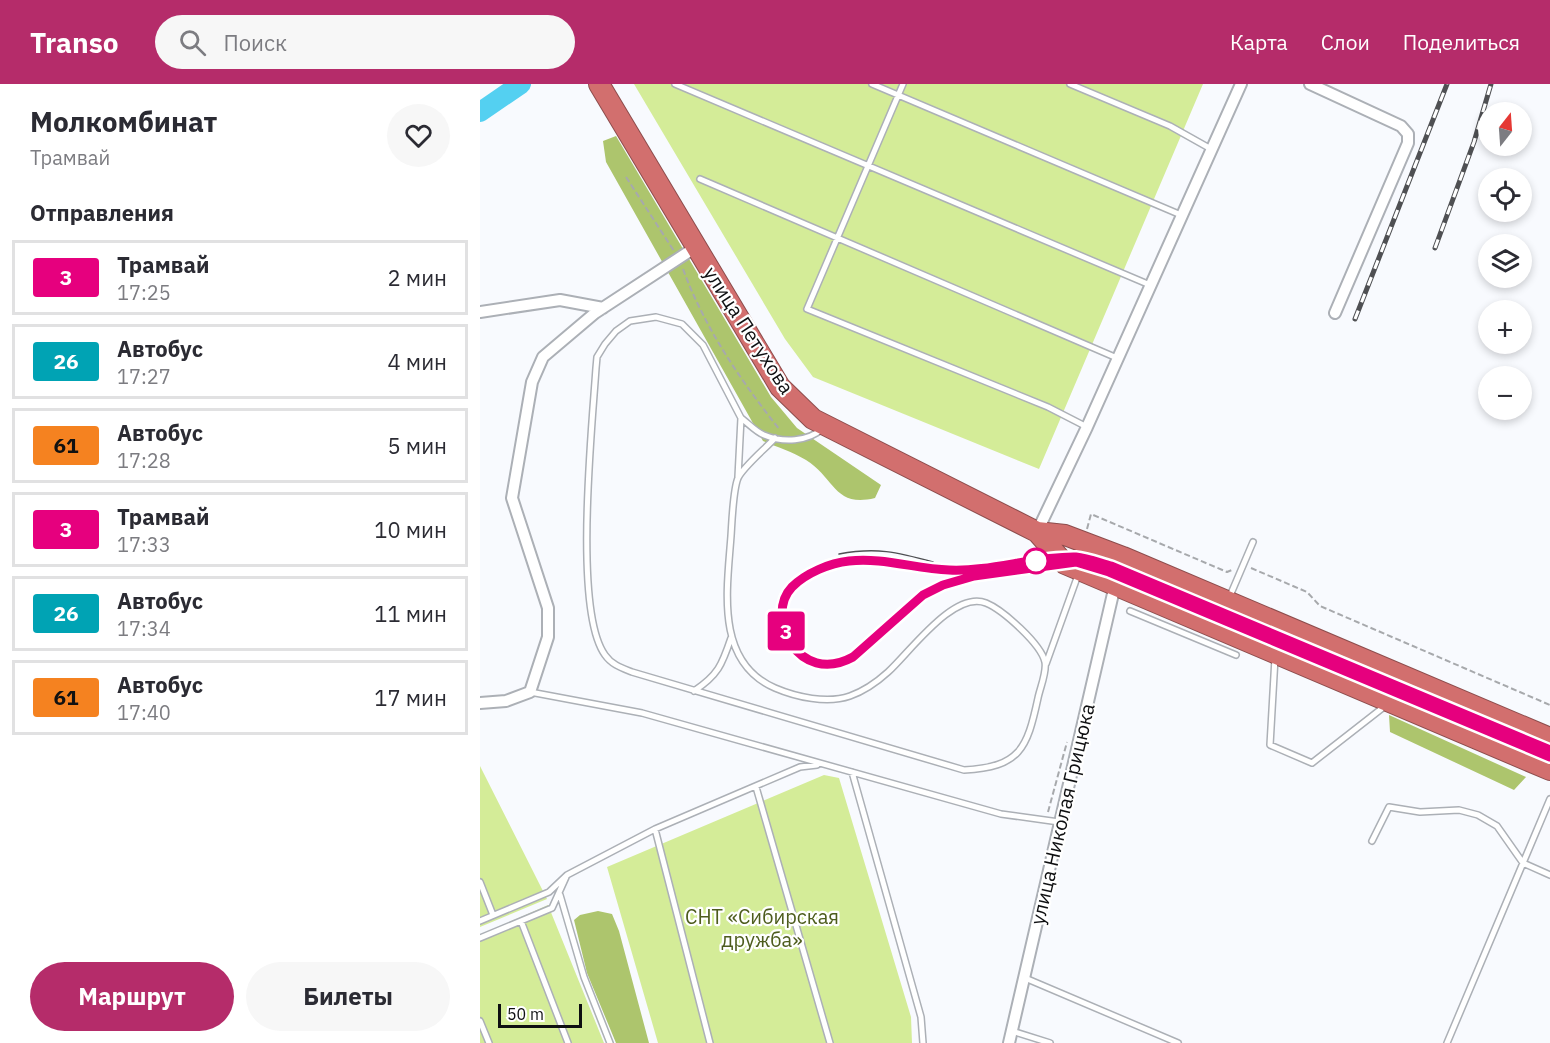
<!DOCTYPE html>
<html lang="ru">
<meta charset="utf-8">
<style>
body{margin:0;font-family:"IBM Plex Sans",sans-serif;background:#f7f7f7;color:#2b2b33;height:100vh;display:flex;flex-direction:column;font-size:22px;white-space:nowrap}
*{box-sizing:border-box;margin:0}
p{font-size:20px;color:#7c7c81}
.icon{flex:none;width:33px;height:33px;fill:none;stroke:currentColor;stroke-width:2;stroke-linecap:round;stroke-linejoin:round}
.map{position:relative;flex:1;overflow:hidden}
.side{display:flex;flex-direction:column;background:#fff;width:480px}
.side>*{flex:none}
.badge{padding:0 12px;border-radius:4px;font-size:21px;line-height:39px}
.needle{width:39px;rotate:17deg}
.fabs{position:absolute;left:998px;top:18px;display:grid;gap:12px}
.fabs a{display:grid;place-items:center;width:54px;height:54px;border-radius:50%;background:#fff;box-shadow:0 3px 9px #0003;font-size:30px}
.scale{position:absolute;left:18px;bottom:15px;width:84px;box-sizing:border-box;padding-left:6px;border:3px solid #0e0f11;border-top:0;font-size:16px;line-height:21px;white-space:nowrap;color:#0e0f11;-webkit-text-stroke:4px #fff;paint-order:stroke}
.map>.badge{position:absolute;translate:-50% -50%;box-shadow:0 0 0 3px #fff}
h2{padding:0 30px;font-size:22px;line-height:54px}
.round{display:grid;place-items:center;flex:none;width:63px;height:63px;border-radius:32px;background:#f7f7f7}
.head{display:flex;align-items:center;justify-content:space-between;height:102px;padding:0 30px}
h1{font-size:28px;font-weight:700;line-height:45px}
.button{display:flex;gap:12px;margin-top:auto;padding:12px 30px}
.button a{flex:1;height:69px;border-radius:36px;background:#b52c6a;color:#fff;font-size:24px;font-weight:700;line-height:69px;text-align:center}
.button a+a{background:#f7f7f7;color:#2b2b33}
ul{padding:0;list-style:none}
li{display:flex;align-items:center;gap:18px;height:75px;margin:0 12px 9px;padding:0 18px;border:3px solid #e1e1e2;border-radius:0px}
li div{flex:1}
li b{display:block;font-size:22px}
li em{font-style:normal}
li .badge{min-width:66px;font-weight:700;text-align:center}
header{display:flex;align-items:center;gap:36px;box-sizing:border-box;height:84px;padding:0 30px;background:#b52c6a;color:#fff}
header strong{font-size:28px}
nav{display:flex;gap:33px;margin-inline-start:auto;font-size:21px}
.search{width:420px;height:54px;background:#f7f7f7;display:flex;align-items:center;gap:15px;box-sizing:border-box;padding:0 21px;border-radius:33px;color:#7c7c81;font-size:22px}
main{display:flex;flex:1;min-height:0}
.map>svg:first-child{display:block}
</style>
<header>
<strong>Transo</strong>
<div class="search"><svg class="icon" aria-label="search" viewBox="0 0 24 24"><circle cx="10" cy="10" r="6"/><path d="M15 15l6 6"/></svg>Поиск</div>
<nav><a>Карта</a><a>Слои</a><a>Поделиться</a></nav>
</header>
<main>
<section class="side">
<div class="head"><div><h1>Молкомбинат</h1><p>Трамвай</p></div><a class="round"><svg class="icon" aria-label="heart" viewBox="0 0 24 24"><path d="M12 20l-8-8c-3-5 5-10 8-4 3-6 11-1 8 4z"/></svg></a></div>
<h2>Отправления</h2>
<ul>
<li><span class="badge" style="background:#e6007e;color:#fff">3</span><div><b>Трамвай</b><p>17:25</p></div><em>2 мин</em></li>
<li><span class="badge" style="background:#00a3b4;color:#fff">26</span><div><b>Автобус</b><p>17:27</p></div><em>4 мин</em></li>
<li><span class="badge" style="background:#f58220;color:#111">61</span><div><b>Автобус</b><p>17:28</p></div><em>5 мин</em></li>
<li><span class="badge" style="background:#e6007e;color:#fff">3</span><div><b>Трамвай</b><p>17:33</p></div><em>10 мин</em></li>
<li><span class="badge" style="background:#00a3b4;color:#fff">26</span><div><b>Автобус</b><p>17:34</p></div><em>11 мин</em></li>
<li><span class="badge" style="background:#f58220;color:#111">61</span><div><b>Автобус</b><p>17:40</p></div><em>17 мин</em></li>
</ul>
<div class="button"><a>Маршрут</a><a>Билеты</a></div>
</section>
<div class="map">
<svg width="1070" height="959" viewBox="0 0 1070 959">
<rect width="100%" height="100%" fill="#f8fafe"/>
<!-- green -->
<path fill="#d4ec98" d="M154,0H723L559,385L333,293L305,255Z
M0,682L67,815L0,843Z
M344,691L359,694L431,933L432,959H178L127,783Z
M68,821L124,959H0V851Z"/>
<!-- forest -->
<path fill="#adc56d" d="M136,52L291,313L317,344L401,401L395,414C354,424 355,394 326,376C313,368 297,363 283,357L126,78L123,57Z
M909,631L1046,693L1034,706L910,648Z
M118,827L132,830L139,847L169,959H136L107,889L94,836L100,831Z"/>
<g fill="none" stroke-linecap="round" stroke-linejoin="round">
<!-- river -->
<path stroke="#54d0f1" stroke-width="20" d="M0,28L41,0"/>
<defs>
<path id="lane" d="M195,0L670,201
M392,0L701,131
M423,0L327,225L568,323L607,343
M590,0L690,42L731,65
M220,95L637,274
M261,334C268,339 276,348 284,351C303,359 328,358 343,344
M258,393L261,334L223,261L202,240L176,233L150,237L136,247L125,260L117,273L116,284C112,344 93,527 125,571C132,581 142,584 152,588L484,686C540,683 547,665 558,614C560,604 567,588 565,578C561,560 523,526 506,519C474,506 430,568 408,588C397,598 384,607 370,612C347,620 316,613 295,604C235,578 247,506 251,452C252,437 253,406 258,394C263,383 286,364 295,354
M650,527L756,571
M738,540L773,458
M795,574L790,661L832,679L905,622
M566,580L598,491
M214,607C238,591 242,581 251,554
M50,608L162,629L521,730L579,738
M372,688L441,933L443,959
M276,703L350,959
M175,745L230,959
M892,757L909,723L940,728L979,726L998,731L1017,742L1043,779L1070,791
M0,798L13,831
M80,811L104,893L130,959
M0,837L69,808L87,791L175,745L320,683L337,681
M41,837L88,959
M0,854L72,824L86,793
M545,894L698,959
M0,937L9,959
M532,947L570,959
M967,959L1070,715"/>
<path id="street" d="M830,0L921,42L928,50V59L855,229
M0,228L80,216L123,224
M557,448L607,343L761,0
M0,619L26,617L50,608L68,553V524L32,414L52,298L63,273L115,229L216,163
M529,959L635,501"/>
<path id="highway" d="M119,0L300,303L333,335L557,448L585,451L643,473L1070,654
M557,448L585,480L1070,686"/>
</defs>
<!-- lane casing -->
<use href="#lane" stroke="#acb0b6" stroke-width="8"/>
<!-- street casing -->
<use href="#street" stroke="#acb0b6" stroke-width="14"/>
<!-- highway casing -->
<use href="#highway" stroke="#8d4d4d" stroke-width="22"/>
<!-- path -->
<path stroke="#a7a9ac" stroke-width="2" stroke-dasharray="6 3" stroke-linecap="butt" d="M146,93L194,167
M203,185C225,245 261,297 300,346
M607,445L611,430L747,488L752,486
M771,484L827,508L840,522L1070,621
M568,728L587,658"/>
<!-- lane -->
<use href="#lane" stroke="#fff" stroke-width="5"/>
<!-- street -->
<use href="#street" stroke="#fff" stroke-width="10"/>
<!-- highway -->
<use href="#highway" stroke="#d26f6e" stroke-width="20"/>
<!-- tram -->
<path stroke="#4f5053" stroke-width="1.5" d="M359,470C396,463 417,468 453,478
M1070,666L631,482C620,479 607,474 596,473C554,472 511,487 469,486C436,485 402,473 369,477C350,479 326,489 312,503C284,532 318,603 373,573L443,511L463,501L494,492L596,479L629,487L1070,673"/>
<defs>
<path id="rail" d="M955,164L994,58L1011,0
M875,235L967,0"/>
</defs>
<!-- rail casing -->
<use href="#rail" stroke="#4f5053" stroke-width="5"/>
<!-- rail -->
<use href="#rail" stroke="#fff" stroke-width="3" stroke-dasharray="9" stroke-linecap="butt"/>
</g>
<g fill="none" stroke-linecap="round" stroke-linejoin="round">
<defs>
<path id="line" d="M1070,666L631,482C620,479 607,474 596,473C554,472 511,488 469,486C436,485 402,473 369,477C350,479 326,489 312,503C284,532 318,603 373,573L443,511L463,501L494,492L596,478L629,488L1070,673"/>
</defs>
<!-- line casing -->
<use href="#line" stroke="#fff" stroke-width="14"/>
<!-- line -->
<use href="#line" stroke="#e6007e" stroke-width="9"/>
</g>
<!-- markers -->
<circle fill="#fff" stroke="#e6007e" stroke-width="3" cx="556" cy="477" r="12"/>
<g text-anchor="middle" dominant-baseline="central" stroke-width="4.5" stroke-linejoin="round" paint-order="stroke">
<!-- street labels -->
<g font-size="20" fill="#0e0f11" stroke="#fff">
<text transform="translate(269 246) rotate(57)">улица Петухова</text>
<text transform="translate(582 730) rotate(-77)">улица Николая Грицюка</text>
</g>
<!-- park labels -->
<g font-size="20" fill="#4d5c1d" stroke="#fff">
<text x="282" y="832">СНТ «Сибирская<tspan x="282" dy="23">дружба»</tspan></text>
</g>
</g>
</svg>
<div class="fabs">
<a><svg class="needle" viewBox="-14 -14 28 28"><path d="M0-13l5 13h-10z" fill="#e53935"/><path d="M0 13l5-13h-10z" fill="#7c7c81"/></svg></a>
<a><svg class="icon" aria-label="locate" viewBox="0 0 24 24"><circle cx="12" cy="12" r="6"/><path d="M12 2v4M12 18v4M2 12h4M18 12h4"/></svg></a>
<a><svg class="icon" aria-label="layers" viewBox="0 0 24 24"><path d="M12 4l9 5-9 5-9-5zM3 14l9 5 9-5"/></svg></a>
<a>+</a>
<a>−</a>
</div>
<div class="scale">50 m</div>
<b class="badge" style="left:306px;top:547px;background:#e6007e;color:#fff">3</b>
</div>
</main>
